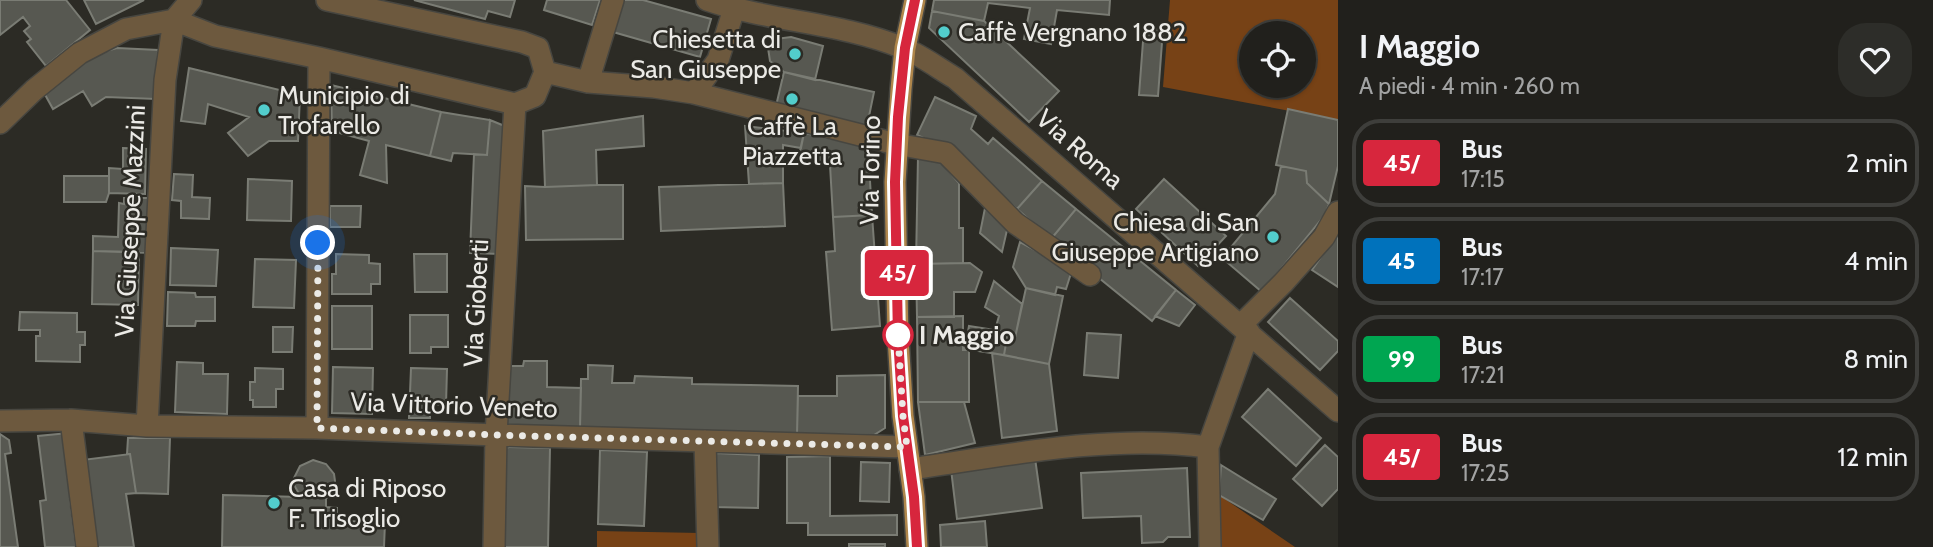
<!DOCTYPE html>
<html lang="it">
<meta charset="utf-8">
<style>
body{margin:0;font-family:Cabin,sans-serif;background:#2d2d29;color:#f1f3f6;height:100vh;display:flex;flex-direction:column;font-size:26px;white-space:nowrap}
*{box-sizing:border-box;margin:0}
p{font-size:23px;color:#a2a3a3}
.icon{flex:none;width:38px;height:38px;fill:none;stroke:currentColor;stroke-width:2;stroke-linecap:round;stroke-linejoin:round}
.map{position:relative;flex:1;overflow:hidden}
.sheet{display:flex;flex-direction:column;background:#21201c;width:595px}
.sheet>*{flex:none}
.badge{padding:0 14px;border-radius:5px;font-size:24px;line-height:46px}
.controls{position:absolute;left:1239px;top:21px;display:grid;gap:14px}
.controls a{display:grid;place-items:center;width:77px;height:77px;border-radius:50%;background:#21201c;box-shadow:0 2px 5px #0004,0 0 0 2px #3e3e3b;font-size:35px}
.you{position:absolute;width:35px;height:35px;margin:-18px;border:5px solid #fff;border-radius:50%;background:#1a73e8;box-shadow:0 0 0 10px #1a73e833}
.map>.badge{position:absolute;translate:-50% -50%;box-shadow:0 0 0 4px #fff}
.round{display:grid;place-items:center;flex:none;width:74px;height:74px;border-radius:28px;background:#2d2d29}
.overview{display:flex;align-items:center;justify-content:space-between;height:119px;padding:0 21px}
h1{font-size:33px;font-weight:800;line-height:52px}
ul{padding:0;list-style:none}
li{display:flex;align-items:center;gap:21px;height:88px;margin:0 14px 10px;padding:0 7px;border:4px solid #3e3e3b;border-radius:28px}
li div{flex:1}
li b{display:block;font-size:26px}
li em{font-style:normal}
li .badge{min-width:77px;font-weight:700;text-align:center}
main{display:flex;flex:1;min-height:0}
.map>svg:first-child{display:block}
</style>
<main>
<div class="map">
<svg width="1338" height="547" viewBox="0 0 1338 547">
<rect width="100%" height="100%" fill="#2c2b25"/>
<!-- green -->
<path fill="#774216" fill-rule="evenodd" d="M1170,0H1338V120L1163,87ZM1251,33H1304V86H1251Z
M1219,495L1295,547H1220Z
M597,531L700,533L699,547H597Z"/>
<!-- building -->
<path fill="#575851" stroke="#7a7c74" stroke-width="2" d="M0,0H66L90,30L46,66L27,42L31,39L24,31L30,26L23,17L0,35Z
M84,0H144L96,24Z
M414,0H515L510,17L488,11L485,19Z
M547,0H600L592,25L544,10Z
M622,0H643L711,19L700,57L613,32Z
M934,0H1110L1109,15L1057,10L1051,44L1024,39L1030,8L988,3L984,21L932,11Z
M932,11L984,21L1059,91L1029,122L929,28Z
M1144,28L1163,29L1158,96L1139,95Z
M791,37L823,46L815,80L784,72L770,61L768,48L776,39Z
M117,48L158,50L156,99L106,97L92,106L83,91L53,109L43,91L99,53Z
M189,68L300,95L298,141H269L248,156L228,133L249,117L208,104L205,124L181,121Z
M784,72L874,92L867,126L776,106Z
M331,85L441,112L430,156L386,145L387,183L360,175L369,141L332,131Z
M935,97L976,116L971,129L988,144L993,138L1042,181L1017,209L952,151L917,135Z
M1288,109L1338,120V166L1329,204L1307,183L1306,171L1276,165Z
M441,112L490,120L487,155L453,153L451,161L430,156Z
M643,116L644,146L596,150L597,185L545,187L543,131Z
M490,120L507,127L501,254L470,253L474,154L487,155Z
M745,126L804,133L801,148L783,145V183L749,184Z
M804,133L868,146L872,215L833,217L830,165L798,159Z
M123,148L146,149L145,194L109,193V168L123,169Z
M918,156L942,163L959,183V228H963V263L916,264Z
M1281,166L1306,171L1307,183L1329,204L1325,215L1262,292L1222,258L1275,194Z
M174,174L193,175L192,197L210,198L209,219L181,218V201L172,200Z
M64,176H109V193L106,202H64Z
M248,179L292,181L291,221L247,220Z
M1164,179L1226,236L1198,266L1136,209Z
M1042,181L1076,209L1051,239L1017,209Z
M783,183L785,226L661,231L659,187Z
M597,185H623V239L526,240L525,186L545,187Z
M124,198H152L151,253L93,251V236L118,237L119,203L124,204Z
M330,206H361L360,227H330Z
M985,208L1007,230L1002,252L980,233Z
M1076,209L1176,290L1152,321L1051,239Z
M872,215L880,326L832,330L826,252L835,251L833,217Z
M1338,232V287L1312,270Z
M1020,242L1072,270L1066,289L1057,287L1055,295L1026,288L1013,267Z
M171,248L218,250L216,286L170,285Z
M93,251L139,252L138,305L92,304Z
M336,254L369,255V263L380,264V284H371V294H332V274H336Z
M414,254H447V292H415Z
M255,259L296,260L294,308L253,307Z
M970,263L982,272L975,292H954V317H917L916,264Z
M994,281L1022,304L1015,338L1007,337L1008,332L995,330L999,316L985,307Z
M1026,288L1063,296L1049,364L1004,355L1007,337L1015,338Z
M1176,290L1195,305L1179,326L1155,316Z
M168,292L195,293L196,297H215V321H196L195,326H167Z
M1290,298L1338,341V351L1320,370L1268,322Z
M332,306H372V349H332Z
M20,312L77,313V332H85V345H80V362L36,361V336H40V330H19Z
M410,315H448V347H431V353H410Z
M963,316V350H969V402H918L917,317Z
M969,326L1008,332L1004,355L965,349Z
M273,327H293L292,352H273Z
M1087,333L1121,335L1118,378L1084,375Z
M992,353L1049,364L1057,431L1002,438Z
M524,361H547V387L581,388L580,428L507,426L509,366H523Z
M177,362L203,363V374H228L227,414L175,412Z
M588,365L613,366L612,383H634L635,376L692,378V384L798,386L797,434L580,428L581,379H588Z
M333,367L373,368L372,414L332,413Z
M255,368L283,369V389H276V407H253V400H250V382H255Z
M411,368L447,369L446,405L430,404V418H409Z
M885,375V428L874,435L797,434L798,396H837V376Z
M1268,389L1321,438L1296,466L1242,417Z
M918,402H964L975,443L925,455Z
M68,433L76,499H70L76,547H45L40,501L46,500L38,436Z
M0,434L9,440L11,453L5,454L18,547H0Z
M128,438H170L168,494L136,493L130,454H127Z
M1325,445L1338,457V489L1322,506L1293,479Z
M503,447L550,448L548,547H502Z
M600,450L647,452L644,526L598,524Z
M715,453L759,455L758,508L713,507Z
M130,454L136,493L126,494L134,547H94L82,460Z
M830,456V516L897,515V535H808V523H787V457Z
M1035,458L1042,508L957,519L951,469Z
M313,460L326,464L334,474L335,481L334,488L326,499V507L337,508V521L385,522L384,547H222L223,495L301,497L294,485V478L300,466Z
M861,462L890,463L889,502L860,501Z
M1221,465L1276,499L1263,520L1219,495Z
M1187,468L1190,537H1168L1163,542L1142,543L1141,516L1083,518L1081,473Z
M985,521L987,547H941L940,525Z
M849,544H885V547H849Z"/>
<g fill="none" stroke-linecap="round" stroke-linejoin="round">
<defs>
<path id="minor" d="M707,0C771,22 840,22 903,48C921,55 938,68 955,78L1338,411
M174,20L215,36L319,58L515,104L535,96L545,72L538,48L522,42L327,0
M174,20L191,0
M545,72L588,82L654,87L694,93L718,60L734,9
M588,82L613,0
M694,93L896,144L946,153L1015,223L1090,275
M0,123L34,90L80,53L126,29L174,20
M1241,325L1284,282L1324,237L1338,212
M71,420L87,547
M0,421L71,420L147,426L317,428L496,435L907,447
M147,426L165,80L174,20
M317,428L319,58
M705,441L708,547
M910,469C1008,455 1109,434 1208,447
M494,547L496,435L515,104
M1210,547L1208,447L1249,332"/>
<path id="major" d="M915,0L905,48L901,89L895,182L898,338L903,416L914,497L917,547"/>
</defs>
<!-- minor casing -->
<use href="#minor" stroke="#474640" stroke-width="24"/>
<!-- major casing -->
<use href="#major" stroke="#474640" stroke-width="24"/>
<!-- minor -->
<use href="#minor" stroke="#6d593e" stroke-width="21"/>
<!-- major -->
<use href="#major" stroke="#af864b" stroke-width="21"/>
</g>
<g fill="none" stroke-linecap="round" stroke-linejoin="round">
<defs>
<path id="line" d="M915,0L905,48L898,117L895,182L898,338L903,416L914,497L917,547"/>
</defs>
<!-- line casing -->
<use href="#line" stroke="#fff" stroke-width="16"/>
<!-- line -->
<use href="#line" stroke="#d7263d" stroke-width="10"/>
<!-- walk -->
<path stroke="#ebeae6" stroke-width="7" stroke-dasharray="0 12.6" d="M318,243L317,428L496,435L907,447L903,416L898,335"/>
</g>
<!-- markers -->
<g fill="#52cdcc" stroke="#2c2b25" stroke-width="2.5">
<circle cx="944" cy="32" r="7"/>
<circle cx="795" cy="54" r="7"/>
<circle cx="792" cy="99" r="7"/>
<circle cx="264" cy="110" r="7"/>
<circle cx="1273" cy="237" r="7"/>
<circle cx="274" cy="503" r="7"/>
</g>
<circle fill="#fff" stroke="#d7263d" stroke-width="3.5" cx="898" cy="335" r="14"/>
<g text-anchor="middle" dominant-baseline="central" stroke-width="5" stroke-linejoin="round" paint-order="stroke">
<!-- poi labels -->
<g font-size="26" fill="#ebeae6" stroke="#2c2b25" text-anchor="start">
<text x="958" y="32">Caffè Vergnano 1882</text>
<text x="781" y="39" text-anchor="end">Chiesetta di<tspan x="781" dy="30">San Giuseppe</tspan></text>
<text x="278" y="95">Municipio di<tspan x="278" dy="30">Trofarello</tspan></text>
<text x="792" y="126" text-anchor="middle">Caffè La<tspan x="792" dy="30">Piazzetta</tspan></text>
<text x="1259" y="222" text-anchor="end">Chiesa di San<tspan x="1259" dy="30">Giuseppe Artigiano</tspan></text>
<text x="288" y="488">Casa di Riposo<tspan x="288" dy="30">F. Trisoglio</tspan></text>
</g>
<!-- street labels -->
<g font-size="26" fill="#ebeae6" stroke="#2c2b25">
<text transform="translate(1080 149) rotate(41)">Via Roma</text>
<text transform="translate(870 170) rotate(-89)">Via Torino</text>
<text transform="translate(130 221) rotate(-87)">Via Giuseppe Mazzini</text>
<text transform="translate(476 303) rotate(-87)">Via Gioberti</text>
<text transform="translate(454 405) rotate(2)">Via Vittorio Veneto</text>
</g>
<!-- stop labels -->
<g font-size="26" font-weight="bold" fill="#ebeae6" stroke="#2c2b25" text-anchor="start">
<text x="919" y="335">I Maggio</text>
</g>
</g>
</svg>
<div class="controls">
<a><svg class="icon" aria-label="locate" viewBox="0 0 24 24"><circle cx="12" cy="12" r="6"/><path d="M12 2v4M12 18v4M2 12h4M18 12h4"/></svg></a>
</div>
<div class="you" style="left:318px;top:243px"></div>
<b class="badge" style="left:897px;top:273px;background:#d7263d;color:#fff">45/</b>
</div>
<section class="sheet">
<div class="overview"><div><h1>I Maggio</h1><p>A piedi · 4 min · 260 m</p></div><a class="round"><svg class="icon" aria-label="heart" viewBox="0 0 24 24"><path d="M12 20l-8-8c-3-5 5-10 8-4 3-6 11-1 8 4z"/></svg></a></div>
<ul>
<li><span class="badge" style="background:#d7263d;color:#fff">45/</span><div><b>Bus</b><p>17:15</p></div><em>2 min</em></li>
<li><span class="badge" style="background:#0072bc;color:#fff">45</span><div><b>Bus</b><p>17:17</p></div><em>4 min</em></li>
<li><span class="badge" style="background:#00a651;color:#fff">99</span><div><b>Bus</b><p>17:21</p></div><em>8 min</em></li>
<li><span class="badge" style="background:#d7263d;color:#fff">45/</span><div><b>Bus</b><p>17:25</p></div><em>12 min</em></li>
</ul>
</section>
</main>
